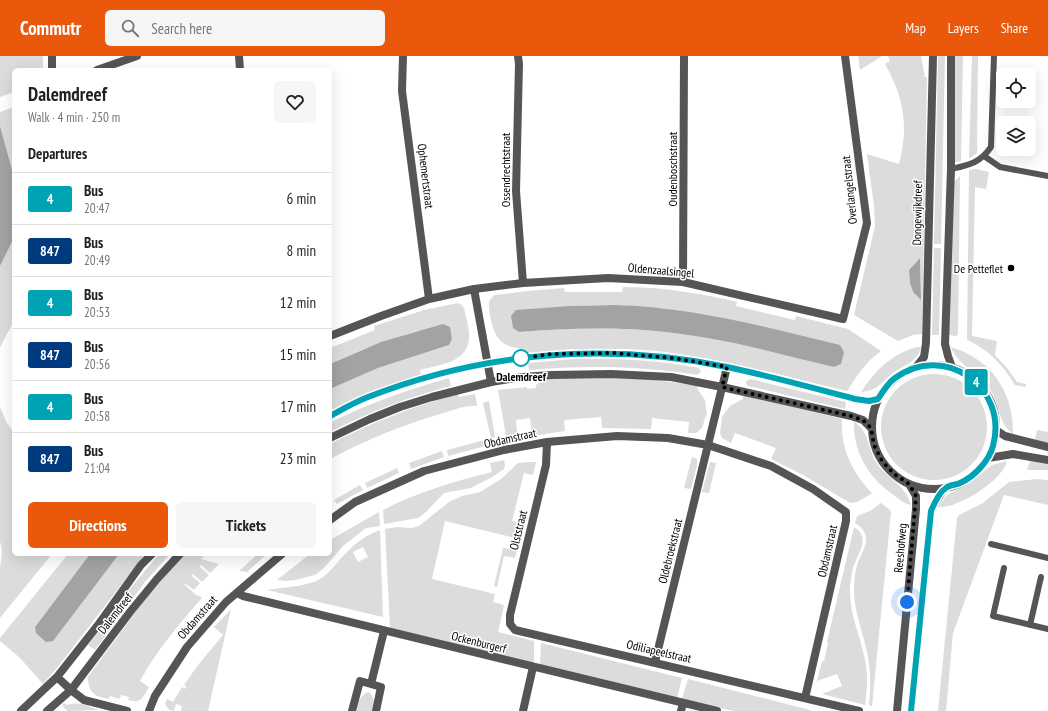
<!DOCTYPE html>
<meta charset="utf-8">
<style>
body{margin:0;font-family:"PT Sans Narrow",sans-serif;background:#f6f6f6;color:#222;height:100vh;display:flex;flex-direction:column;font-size:15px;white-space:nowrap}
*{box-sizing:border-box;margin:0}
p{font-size:13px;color:#767676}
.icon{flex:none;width:22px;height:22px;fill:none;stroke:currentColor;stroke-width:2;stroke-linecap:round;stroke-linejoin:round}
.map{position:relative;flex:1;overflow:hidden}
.side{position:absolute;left:12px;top:12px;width:320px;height:488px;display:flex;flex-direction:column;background:#fff;border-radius:6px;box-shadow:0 4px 16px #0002}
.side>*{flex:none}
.badge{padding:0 8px;border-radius:3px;font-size:14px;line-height:26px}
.tools{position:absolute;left:996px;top:12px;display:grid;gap:8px}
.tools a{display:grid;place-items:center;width:40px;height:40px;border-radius:6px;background:#fff;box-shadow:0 4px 16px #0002;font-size:20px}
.you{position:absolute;width:20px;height:20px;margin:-10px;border:3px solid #fff;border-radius:50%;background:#1a73e8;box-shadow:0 0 0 6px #1a73e833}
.map>.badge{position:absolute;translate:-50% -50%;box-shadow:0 0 0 2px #fff}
h2{padding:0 16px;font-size:15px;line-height:36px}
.round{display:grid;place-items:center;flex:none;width:42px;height:42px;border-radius:6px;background:#f6f6f6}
.headline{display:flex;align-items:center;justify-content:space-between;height:68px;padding:0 16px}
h1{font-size:19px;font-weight:600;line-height:30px}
.cta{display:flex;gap:8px;margin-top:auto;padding:8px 16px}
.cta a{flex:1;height:46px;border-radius:6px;background:#ea580c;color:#fff;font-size:16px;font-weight:600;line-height:46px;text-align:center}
.cta a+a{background:#f6f6f6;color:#222}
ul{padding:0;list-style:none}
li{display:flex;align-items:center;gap:12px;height:52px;padding:0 16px;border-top:1px solid #e0e0e0}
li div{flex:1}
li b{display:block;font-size:15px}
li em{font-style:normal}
li .badge{min-width:44px;font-weight:700;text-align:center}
header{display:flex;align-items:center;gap:24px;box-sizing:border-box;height:56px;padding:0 20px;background:#ea580c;color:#fff}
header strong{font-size:19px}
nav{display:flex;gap:22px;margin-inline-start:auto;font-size:14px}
.search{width:280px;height:36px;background:#f6f6f6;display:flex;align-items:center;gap:10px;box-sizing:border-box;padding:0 14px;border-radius:6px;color:#767676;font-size:15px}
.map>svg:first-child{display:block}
</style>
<header>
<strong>Commutr</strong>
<div class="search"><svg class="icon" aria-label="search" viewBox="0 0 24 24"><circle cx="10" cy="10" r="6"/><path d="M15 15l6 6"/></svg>Search here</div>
<nav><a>Map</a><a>Layers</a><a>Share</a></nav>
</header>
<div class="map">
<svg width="1048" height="655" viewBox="0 0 1048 655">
<rect width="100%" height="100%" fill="#fff"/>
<!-- green -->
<path fill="#dcdcdc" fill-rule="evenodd" d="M0,0H43V14H14V36L0,41Z
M858,0H882L860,14Z
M888,0H921L925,21H927L922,278L913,279L898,285L854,259L875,170L874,150L867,98L899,108C909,70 904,42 885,8L890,5ZM920,202L921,244L913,236L910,227L909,214Z
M938,0H945L941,188H934Z
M955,0H963L961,105L954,106L953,105Z
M972,0H978L977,97L970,102L969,101Z
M14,51V57H12L11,59H14V121L0,70V56Z
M976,113L989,116L986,133L975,131L972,280L997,285L995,299L1007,312L1017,326L1026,328V331L1015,329C1003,309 988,293 967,284L969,114Z
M960,120L958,277L957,280L949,279L952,133L954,126Z
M14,182V265L0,291V210Z
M934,192H941L939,279H932Z
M623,231C661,231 699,237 737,246L736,250L795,264L796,260L848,273L881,295L870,304L859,317L847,335C787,321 727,304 666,296C617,291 568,292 520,298L519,292C511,291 505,290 499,283C493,277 488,255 489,246C490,243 492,241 495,239L528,235L564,232L565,236H622ZM615,249L661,252L714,260L843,297L841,306L834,311C790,301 746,288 701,281C640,270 580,271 519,276L513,271L512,262L570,250Z
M458,247L462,249L464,252C466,262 470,273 469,283C467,307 438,309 420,314L421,318L418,320L330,355V333L378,312L449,289L452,283L449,273L414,276L364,293L330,308V292L375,274L374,270L424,254Z
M916,291H921L918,299L911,306L894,316L876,332L868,335L861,336C876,314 889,300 916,291Z
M951,291C991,303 1014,336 1013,378C998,368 1000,347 989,332C978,316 958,310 951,291Z
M574,303C616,302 657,304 699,312L701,316L697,319C642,310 586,309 529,314L528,307Z
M881 371a53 53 0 1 1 106 0a53 53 0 1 1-106 0Z
M575,321L642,322L699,330L697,332L705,344L707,359H706L702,372L696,377H688L689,366L652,362L651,373L602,372L601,361L564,364L565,375L532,380L530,362L516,364L517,377L506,380L498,334L527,331V333L536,332V329L538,328V324Z
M449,322L451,330C409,341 369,356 330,376V367C368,347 408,334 449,322Z
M750,323L846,346L845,353L748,330L746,328V325Z
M458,338L459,341L475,338L477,350C466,349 454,354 444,357C404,368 366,384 330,403V388C371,367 414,350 458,338Z
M743,339L842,363C840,391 852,417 872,437L871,438L857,446L850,447L803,419L771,403L776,392L735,377L731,387L722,382L720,377L722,362H721L730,350L743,343Z
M489,345L495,381L491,382L483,347Z
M0,351L7,367L14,377V498H52L0,562V512L2,496L0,485Z
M854,366C869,374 868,393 876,406C886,422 906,429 911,449C905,448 900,444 895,440C870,424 853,397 854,366Z
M1037,374L1048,376V387L1035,384Z
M485,384L486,390L448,400L447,394Z
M442,395L444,401L411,413L409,407Z
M692,401L697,403V409L691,433L684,432Z
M504,404L505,409L504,413L492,421L471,432L444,437L426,456L418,462L384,468L383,454C418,436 455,425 492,416L490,407Z
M1007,405C1003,422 972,442 957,447C951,450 944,451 938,451L947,439L968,428L992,409Z
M1030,405L1048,408V414H1027Z
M529,406H536L533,419L524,417L512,465L523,468L519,483L445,465L432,523L495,538L493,546L504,549L498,576L534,585V608L390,572L385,473L397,471L411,472L419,470L449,446L462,440L480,436L501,423L518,407Z
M710,406L716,407L709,437L702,436Z
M397,412L399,417L367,432L365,427Z
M1037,423L1048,424V449L1004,439L953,577L946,655H938L957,462L959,459L983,447L1009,426Z
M360,429L363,434L337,448L334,444Z
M881,447L890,454L891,456L872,650L869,649C871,629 871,609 865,588C861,570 854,554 854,534C854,525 855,513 859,504C865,490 873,478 855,467L857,460L870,455Z
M379,456L380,470L366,472L343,490L324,512L315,519L295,524L285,525L277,524L310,498H330V484Z
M854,471C872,482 857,498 853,512C851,520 850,528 850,536C850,561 862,584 866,609C868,622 867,635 865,649L822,638L842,630L837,618L817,625L822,605H824L828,587L827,586Z
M380,474L383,561L267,534C283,531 310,531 323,521C332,514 339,504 347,496C356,486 367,479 380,474ZM363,491L368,501L358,506L353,496Z
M503,492L517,494L515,502L504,500L497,531L494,530Z
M68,498H90L35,571L38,578L45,584L99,522L119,498H145L57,612L43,628L20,602L0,585V582Z
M159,498H170L145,526L95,594L88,589L129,534Z
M184,498H205L201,503L219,508L210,517L201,509L200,511L209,519L202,526L193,518L192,520L200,527L194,534L186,528H184L197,540L198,539L202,542C179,568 157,594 140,625L149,631C143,641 142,648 128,644L129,641L121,639L120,643L110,640L109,643C101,641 93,641 89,630C88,627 89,624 87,622L146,542Z
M258,498L266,499L247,516L239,515Z
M231,553L208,655H181L182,650L176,648L174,655L169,654L165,648L167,643L173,646L182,631L185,633L186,630L184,629L198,609L223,579L214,571Z
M541,587L682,622L677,642L540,609Z
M688,623L810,654L811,655H734L682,643Z
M369,636C375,641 374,648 372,655H357C358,647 360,638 369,636Z
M64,647L67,649C82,645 85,650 99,654L67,655L62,649Z"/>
<!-- water -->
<path fill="#a3a3a3" d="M0,70L14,121V182L0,210Z
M920,202L921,244L913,236L910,227L909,214Z
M615,249C692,251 766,271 840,289L844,296L841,308L834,311C790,301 746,288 701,281C641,270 580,271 519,276L513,272L511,260L516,254L570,250Z
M443,268L450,271L452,283L449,289L378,312L330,333V308L381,286Z
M90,498H119L53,585L46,586L36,577L35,571Z"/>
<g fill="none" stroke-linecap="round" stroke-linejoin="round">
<!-- service -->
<path stroke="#555" stroke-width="6" d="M984,100L1000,111L1048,120
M951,113C969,109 980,107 991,91L994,0
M991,488L1048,502
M1004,512L993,560L1048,573
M1030,569L1041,521"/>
<!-- pedestrian -->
<path stroke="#555" stroke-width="8" d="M237,537L243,540L717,655
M371,628L381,631L376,655
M352,655L360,625L371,628L384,575
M523,655L533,611
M681,655L683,647"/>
<!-- minor -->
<path stroke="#555" stroke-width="8" d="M239,0L240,14
M403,0L402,35L429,243
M518,0L519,8L516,135L523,227
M52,14V0
M97,14L137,0
M683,226L684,0
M474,233L491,326
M330,280L381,260L429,243L474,233L523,227L608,222L683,226L843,263L867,167L845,0
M996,374L1005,380L1048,391
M547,386L546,409L510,559V568L515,574L859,655
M988,402L1013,398L1048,404
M330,464L355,446L424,415L504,394L547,386L617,380L668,382L708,389L771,410L813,433L846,456V465L805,642
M655,606L727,311
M71,634L84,644L127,655
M149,655L155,640L187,591L226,546L282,498"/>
<!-- tertiary -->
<path stroke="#555" stroke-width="8" d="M951,0V113L945,288L948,300L952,311
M872 371a62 62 0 1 1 124 0a62 62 0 1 1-124 0Z
M916,311L924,301L926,287L933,0
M330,360C343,353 355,346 368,341C483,296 606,286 727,311C770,320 813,332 855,343L869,345L878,343
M330,382L370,363L400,351L432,341L491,326L522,321L552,319L611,318L671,321L722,331L851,360L863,364L871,372
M57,621L71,634
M21,655L57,621L98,569L141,509L152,498
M47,655L71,634L130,556L157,523L180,498
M897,655L916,453V440L909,428
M911,655L931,455L937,444L945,432"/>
</g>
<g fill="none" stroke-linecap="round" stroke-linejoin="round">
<defs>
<path id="line" d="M330,360C343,353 355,346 368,341C483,296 606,286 727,311C770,320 813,332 855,343L869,345L878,343C883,335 888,327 895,322C944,286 1009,331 993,390C989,405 974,421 960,427C956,429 949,429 946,432C939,436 934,448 931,455L911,655"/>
</defs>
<!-- line casing -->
<use href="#line" stroke="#fff" stroke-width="9"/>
<!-- line -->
<use href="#line" stroke="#00a3b4" stroke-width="6"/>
<!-- walk -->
<path stroke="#000" stroke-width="4" stroke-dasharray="0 7.2" d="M521,302L552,298L613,297L673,302L727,311L722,331L851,360L863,364L871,372L874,389L882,405L894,418L909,428L916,440L907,546"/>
</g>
<!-- markers -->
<circle fill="#000" stroke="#fff" stroke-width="1.5" cx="1011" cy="212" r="4"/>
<circle fill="#fff" stroke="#00a3b4" stroke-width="2" cx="521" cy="302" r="8"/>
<g text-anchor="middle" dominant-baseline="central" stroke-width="3" stroke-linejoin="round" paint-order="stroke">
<!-- street labels -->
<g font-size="12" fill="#000" stroke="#fff">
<text transform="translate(672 113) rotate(-90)">Oudenboschstraat</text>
<text transform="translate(505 114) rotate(-90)">Ossendrechtstraat</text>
<text transform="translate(426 120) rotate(83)">Ophemertstraat</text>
<text transform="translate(849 134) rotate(-96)">Overlangelstraat</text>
<text transform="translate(917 157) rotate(-89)">Dongewijkdreef</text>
<text transform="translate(661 214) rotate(5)">Oldenzaalsingel</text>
<text transform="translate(510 382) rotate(-13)">Obdamstraat</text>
<text transform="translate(518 474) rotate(-76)">Olststraat</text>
<text transform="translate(900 492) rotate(-85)">Reeshofweg</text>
<text transform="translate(670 495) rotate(-76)">Oldebroekstraat</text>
<text transform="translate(827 495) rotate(-77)">Obdamstraat</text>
<text transform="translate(115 557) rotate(-52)">Dalemdreef</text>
<text transform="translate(197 561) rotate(-49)">Obdamstraat</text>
<text transform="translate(479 586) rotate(14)">Ockenburgerf</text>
<text transform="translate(659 595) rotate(13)">Odiliapeelstraat</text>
</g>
<!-- poi labels -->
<g font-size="12" fill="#000" stroke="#fff" text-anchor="end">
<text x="1003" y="212">De Petteflet</text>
</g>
<!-- stop labels -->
<g font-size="12" font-weight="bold" fill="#000" stroke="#fff">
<text x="521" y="320">Dalemdreef</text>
</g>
</g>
</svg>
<div class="tools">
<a><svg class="icon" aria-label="locate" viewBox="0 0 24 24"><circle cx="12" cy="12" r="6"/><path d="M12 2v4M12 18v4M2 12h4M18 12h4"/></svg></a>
<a><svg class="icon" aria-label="layers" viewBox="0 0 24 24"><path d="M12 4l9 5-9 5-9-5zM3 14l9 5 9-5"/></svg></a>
</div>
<div class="you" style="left:907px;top:546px"></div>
<b class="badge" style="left:976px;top:326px;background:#00a3b4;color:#fff">4</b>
<section class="side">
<div class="headline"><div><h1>Dalemdreef</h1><p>Walk · 4 min · 250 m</p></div><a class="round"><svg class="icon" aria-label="heart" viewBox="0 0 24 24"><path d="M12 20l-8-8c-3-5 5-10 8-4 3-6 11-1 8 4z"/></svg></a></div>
<h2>Departures</h2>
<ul>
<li><span class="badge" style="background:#00a3b4;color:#fff">4</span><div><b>Bus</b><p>20:47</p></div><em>6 min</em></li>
<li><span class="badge" style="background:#003b80;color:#fff">847</span><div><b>Bus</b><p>20:49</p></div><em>8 min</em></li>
<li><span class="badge" style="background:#00a3b4;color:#fff">4</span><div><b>Bus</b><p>20:53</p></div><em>12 min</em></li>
<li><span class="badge" style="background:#003b80;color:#fff">847</span><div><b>Bus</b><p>20:56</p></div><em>15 min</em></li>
<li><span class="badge" style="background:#00a3b4;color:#fff">4</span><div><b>Bus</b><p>20:58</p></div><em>17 min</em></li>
<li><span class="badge" style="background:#003b80;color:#fff">847</span><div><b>Bus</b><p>21:04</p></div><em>23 min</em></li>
</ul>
<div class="cta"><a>Directions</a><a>Tickets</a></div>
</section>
</div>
